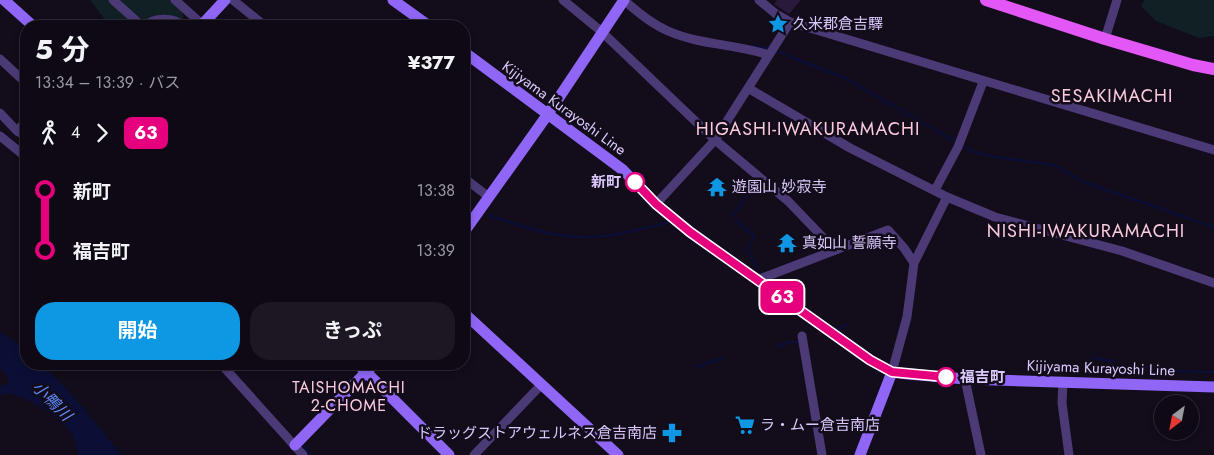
<!DOCTYPE html>
<html lang="ja">
<meta charset="utf-8">
<style>
body{margin:0;font-family:Jost,"Noto Sans JP",sans-serif;background:#1c1722;color:#f1f3f6;height:100vh;display:flex;flex-direction:column;font-size:19px;white-space:nowrap}
*{box-sizing:border-box;margin:0}
p{font-size:16px;color:#9b9aa0}
.icon{flex:none;width:28px;height:28px;fill:none;stroke:currentColor;stroke-width:2;stroke-linecap:round;stroke-linejoin:round}
.map{position:relative;flex:1;overflow:hidden}
.details{position:absolute;left:20px;top:20px;width:450px;height:350px;display:flex;flex-direction:column;background:#0e0914;border-radius:20px;box-shadow:0 2px 8px #0003,0 0 0 1px #2e2a34}
.details>*{flex:none}
.badge{padding:0 10px;border-radius:8px;font-size:18px;line-height:32px}
.needle{width:32px;rotate:212deg}
.buttons{position:absolute;left:1154px;top:395px;display:grid;gap:10px}
.buttons a{display:grid;place-items:center;width:45px;height:45px;border-radius:50%;background:#0e0914;box-shadow:0 2px 8px #0003,0 0 0 1px #2e2a34;font-size:25px}
.map>.badge{position:absolute;translate:-50% -50%;box-shadow:0 0 0 2px #fff}
.legs{display:flex;align-items:center;gap:8px;height:55px;padding:0 15px;font-size:16px}
.legs p{margin-inline-start:auto}
.head{display:flex;align-items:center;justify-content:space-between;height:85px;padding:0 15px}
h1{font-size:28px;font-weight:700;line-height:38px}
.action{display:flex;gap:10px;margin-top:auto;padding:10px 15px}
.action a{flex:1;height:58px;border-radius:20px;background:#0e97e3;color:#fff;font-size:20px;font-weight:700;line-height:58px;text-align:center}
.action a+a{background:#1c1722;color:#f1f3f6}
ul{padding:0 15px;list-style:none}
li{display:flex;align-items:center;gap:18px;height:60px;font-size:19px}
li i{display:grid;place-items:center;width:8px;height:100%;margin:0 6px;background:currentColor}
li i::after{content:'';width:12px;height:12px;margin:-6px;border:4px solid;border-radius:50%;background:#0e0914}
li p{margin-inline-start:auto}
li:first-child i{background:linear-gradient(#0000 50%,currentColor 0)}
li:last-child i{background:linear-gradient(currentColor 50%,#0000 0)}
.map>svg:first-child{display:block}
</style>
<div class="map">
<svg width="1214" height="455" viewBox="0 0 1214 455">
<rect width="100%" height="100%" fill="#120c1b"/>
<!-- green -->
<path fill="#102024" d="M90,0H170L183,13V22L179,26H110Z
M1145,0H1214V36L1199,38L1156,21L1141,6Z"/>
<!-- water -->
<path fill="#0b0f35" d="M0,332L26,350V364H40C72,390 95,423 121,455H78C77,448 75,439 71,432C62,418 16,387 0,395V387L10,382L6,374L0,368Z"/>
<g fill="none" stroke-linecap="round" stroke-linejoin="round">
<!-- stream -->
<path stroke="#0b0f35" stroke-width="2.5" d="M752,46L768,48L845,78L972,151L990,156L1054,165L1084,182L1214,227
M489,215C525,228 564,241 603,236C624,234 646,228 667,223
M732,217L758,181
M736,221L755,236L747,249L757,268
M834,330L847,325
M777,347L788,342H800
M1092,358L1114,361
M227,364L236,375
M697,367L723,358
M1146,367L1158,369
M1171,371L1214,372
M302,444L310,455"/>
</g>
<!-- building -->
<path fill="#29193b" d="M777,0H801L789,14L774,4Z"/>
<g fill="none" stroke-linecap="round" stroke-linejoin="round">
<!-- street -->
<path stroke="#4c3a77" stroke-width="9" d="M113,0L142,26
M175,0L203,25
M233,0L265,26
M563,0L602,32L715,140L788,201L835,250
M624,0C637,12 652,24 668,31C700,45 736,44 769,55
M759,0L776,14L790,22L1214,150
M145,26C154,17 174,17 183,26
M1105,39L1117,0
M0,59L26,83
M748,88L850,148L947,197L995,217L1122,251L1214,283
M0,113L17,131L26,136
M17,131L26,121
M0,136L26,157
M464,178L489,197
M935,190L958,147L983,82
M656,204L715,140L790,22
M757,280L888,230L904,248L914,263
M802,336L822,455
M221,364L303,455
M892,372L907,317L914,263L947,197
M965,379L981,455
M1063,382L1062,403L1069,455
M474,455L541,385"/>
<!-- secondary -->
<path stroke="#8f66f6" stroke-width="11" d="M4,0L33,26
M393,0L429,26
M201,26L225,0
M464,52L623,170L656,204L690,232L870,360L892,372L908,374L965,379L1214,387
M464,232L548,114L624,0
M464,313L618,455
M358,364L449,455
M295,445L374,364
M860,455L892,372"/>
<!-- primary -->
<path stroke="#e257f5" stroke-width="12" d="M986,0L1105,39L1193,65L1214,69"/>
</g>
<g fill="none" stroke-linecap="round" stroke-linejoin="round">
<defs>
<path id="line-1" d="M635,182L656,204L690,232L870,360L892,372L946,377"/>
</defs>
<!-- line-1 casing -->
<use href="#line-1" stroke="#fff" stroke-width="11"/>
<!-- line-1 -->
<use href="#line-1" stroke="#e6007e" stroke-width="8"/>
</g>
<!-- icons -->
<defs>
<symbol id="sight-bare" viewBox="-9 -9 18 18"><path d="M0-6L1.8-2.2L6-1.7L2.9 1.2L3.7 5.4L0 3.3L-3.7 5.4L-2.9 1.2L-6-1.7L-1.8-2.2Z" fill="#0e97e3" stroke="#120c1b" stroke-width="2.5" paint-order="stroke"/></symbol>
<symbol id="temple-bare" viewBox="-9 -9 18 18"><path d="M0-6L5-2H3V0L6.5 2.5H4V6H1.5V3h-3V6H-4V2.5H-6.5L-3 0V-2H-5Z" fill="#0e97e3" stroke="#120c1b" stroke-width="2.5" paint-order="stroke"/></symbol>
<symbol id="supermarket-bare" viewBox="-9 -9 18 18"><path d="M-6-5.5h2.5l.6 2H6L4.5 2H-2.5L-4.4-4H-6ZM-1.5 3.2a1.3 1.3 0 1 0 .1 0ZM3 3.2a1.3 1.3 0 1 0 .1 0Z" fill="#0e97e3" stroke="#120c1b" stroke-width="2.5" paint-order="stroke"/></symbol>
<symbol id="pharmacy-bare" viewBox="-9 -9 18 18"><path d="M-2-6h4v4h4v4h-4v4h-4v-4h-4v-4h4Z" fill="#0e97e3" stroke="#120c1b" stroke-width="2.5" paint-order="stroke"/></symbol>
</defs>
<g fill-rule="evenodd">
<use href="#sight-bare" x="764" y="10" width="28" height="28"/>
<use href="#temple-bare" x="703" y="173" width="28" height="28"/>
<use href="#temple-bare" x="773" y="229" width="28" height="28"/>
<use href="#supermarket-bare" x="731" y="411" width="28" height="28"/>
<use href="#pharmacy-bare" x="658" y="419" width="28" height="28"/>
</g>
<!-- markers -->
<g fill="#fff" stroke="#e6007e" stroke-width="2.5">
<circle cx="635" cy="182" r="9"/>
<circle cx="946" cy="377" r="9"/>
</g>
<g text-anchor="middle" dominant-baseline="central" stroke-width="5" stroke-linejoin="round" paint-order="stroke">
<!-- poi labels -->
<g font-size="15" fill="#dcc9fc" stroke="#120c1b" text-anchor="start">
<text x="793" y="24">久米郡倉吉驛</text>
<text x="732" y="187">遊園山 妙寂寺</text>
<text x="802" y="243">真如山 誓願寺</text>
<text x="760" y="425">ラ・ムー倉吉南店</text>
<text x="657" y="433" text-anchor="end">ドラッグストアウェルネス倉吉南店</text>
</g>
<!-- street labels -->
<g font-size="15" fill="#dcc9fc" stroke="#120c1b">
<text transform="translate(564 108) rotate(36)">Kijiyama Kurayoshi Line</text>
<text transform="translate(1101 368) rotate(2)">Kijiyama Kurayoshi Line</text>
</g>
<!-- stop labels -->
<g font-size="15" font-weight="bold" fill="#dcc9fc" stroke="#120c1b" text-anchor="end">
<text x="621" y="182">新町</text>
<text x="960" y="377" text-anchor="start">福吉町</text>
</g>
<!-- neighbourhood labels -->
<g font-size="16" letter-spacing="1" fill="#fccbde" stroke="#120c1b">
<text x="349" y="387">TAISHOMACHI<tspan x="349" dy="18">2-CHOME</tspan></text>
</g>
<!-- water labels -->
<g font-size="16" font-style="italic" fill="#5e88f5" stroke="#120c1b">
<text transform="translate(52 401) rotate(45)">小鴨川</text>
</g>
<!-- quarter labels -->
<g font-size="18" letter-spacing="1" fill="#fccbde" stroke="#120c1b">
<text x="1112" y="96">SESAKIMACHI</text>
<text x="808" y="129">HIGASHI-IWAKURAMACHI</text>
<text x="1086" y="231">NISHI-IWAKURAMACHI</text>
</g>
</g>
</svg>
<div class="buttons">
<a><svg class="needle" viewBox="-14 -14 28 28"><path d="M0-13l5 13h-10z" fill="#e53935"/><path d="M0 13l5-13h-10z" fill="#9b9aa0"/></svg></a>
</div>
<b class="badge" style="left:782px;top:297px;background:#e6007e;color:#fff">63</b>
<section class="details">
<div class="head"><div><h1>5 分</h1><p>13:34 – 13:39 · バス</p></div><b>¥377</b></div>
<div class="legs"><svg class="icon" aria-label="walk" viewBox="0 0 24 24"><circle cx="13" cy="4" r="2"/><path d="M13 8l-2 6 4 7M11 14l-3 7M7 12l3-4h3l4 4"/></svg>4<svg class="icon" aria-label="forward" viewBox="0 0 24 24"><path d="M9 5l7 7-7 7"/></svg><b class="badge" style="background:#e6007e;color:#fff">63</b></div>
<ul>
<li><i style="color:#e6007e"></i><b>新町</b><p>13:38</p></li>
<li><i style="color:#e6007e"></i><b>福吉町</b><p>13:39</p></li>
</ul>
<div class="action"><a>開始</a><a>きっぷ</a></div>
</section>
</div>
